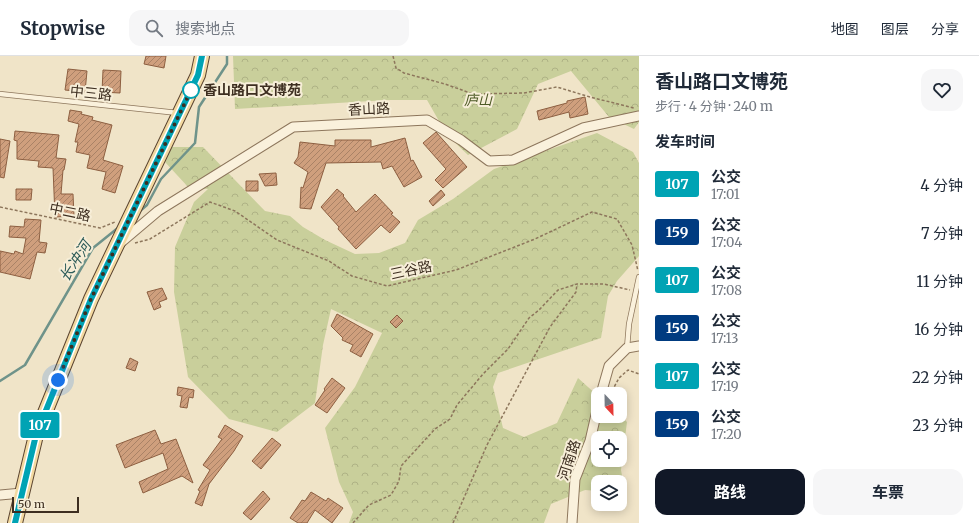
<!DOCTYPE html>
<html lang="zh">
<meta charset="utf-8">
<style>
body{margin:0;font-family:Merriweather,"Noto Sans SC",serif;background:#f6f6f7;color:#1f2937;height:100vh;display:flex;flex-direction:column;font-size:15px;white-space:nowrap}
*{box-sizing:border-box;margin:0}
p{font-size:13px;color:#747a83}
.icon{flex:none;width:22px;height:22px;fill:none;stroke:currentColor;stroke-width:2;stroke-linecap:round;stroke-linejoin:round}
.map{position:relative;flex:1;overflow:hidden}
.drawer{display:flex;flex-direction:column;background:#fff;width:340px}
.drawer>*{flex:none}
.badge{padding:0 8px;border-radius:3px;font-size:14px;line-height:26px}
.needle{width:26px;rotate:158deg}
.controls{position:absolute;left:591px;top:331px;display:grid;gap:8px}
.controls a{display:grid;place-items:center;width:36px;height:36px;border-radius:8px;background:#fff;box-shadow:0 2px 10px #0003;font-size:20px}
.scale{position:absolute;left:12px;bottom:10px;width:67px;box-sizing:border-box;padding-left:4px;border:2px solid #3d2e20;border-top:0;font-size:11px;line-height:14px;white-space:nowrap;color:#3d2e20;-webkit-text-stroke:3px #f7eed8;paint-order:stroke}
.you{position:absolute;width:20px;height:20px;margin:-10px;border:3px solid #fff;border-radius:50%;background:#1a73e8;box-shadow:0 0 0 6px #1a73e833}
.map>.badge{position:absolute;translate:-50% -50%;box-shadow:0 0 0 2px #fff}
h2{padding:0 16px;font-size:15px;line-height:36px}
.round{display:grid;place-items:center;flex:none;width:42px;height:42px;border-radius:12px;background:#f6f6f7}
.summary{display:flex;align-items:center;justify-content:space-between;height:68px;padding:0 16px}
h1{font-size:19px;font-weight:700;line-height:30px}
.button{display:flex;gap:8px;margin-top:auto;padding:8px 16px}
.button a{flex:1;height:46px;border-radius:12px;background:#111827;color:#fff;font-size:16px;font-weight:700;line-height:46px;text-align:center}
.button a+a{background:#f6f6f7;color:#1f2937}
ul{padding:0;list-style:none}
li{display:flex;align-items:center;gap:12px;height:48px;padding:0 16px}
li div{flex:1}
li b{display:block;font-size:15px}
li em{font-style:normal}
li .badge{min-width:44px;font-weight:700;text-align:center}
header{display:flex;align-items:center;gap:24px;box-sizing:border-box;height:56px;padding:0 20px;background:#fff;border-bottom:1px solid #e0e1e3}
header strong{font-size:19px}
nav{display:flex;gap:22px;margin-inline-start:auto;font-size:14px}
.search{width:280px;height:36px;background:#f6f6f7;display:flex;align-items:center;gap:10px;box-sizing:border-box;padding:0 14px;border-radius:12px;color:#747a83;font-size:15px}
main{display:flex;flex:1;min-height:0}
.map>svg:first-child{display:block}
</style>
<header>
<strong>Stopwise</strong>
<div class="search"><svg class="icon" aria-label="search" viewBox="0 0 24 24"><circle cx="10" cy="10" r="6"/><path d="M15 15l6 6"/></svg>搜索地点</div>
<nav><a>地图</a><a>图层</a><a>分享</a></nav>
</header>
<main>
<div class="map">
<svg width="639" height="467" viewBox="0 0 639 467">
<defs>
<pattern id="forest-crowns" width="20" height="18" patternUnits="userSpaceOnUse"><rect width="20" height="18" fill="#c9cf9b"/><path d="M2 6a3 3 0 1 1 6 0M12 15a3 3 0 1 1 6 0" fill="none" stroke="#aeb285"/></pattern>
<pattern id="building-hatch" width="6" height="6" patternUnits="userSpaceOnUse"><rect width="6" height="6" fill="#cf9f7d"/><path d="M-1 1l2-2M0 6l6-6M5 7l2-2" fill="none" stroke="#a98266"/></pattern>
</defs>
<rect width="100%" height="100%" fill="#f0e4c8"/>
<!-- forest -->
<path fill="url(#forest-crowns)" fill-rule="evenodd" d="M233,0H639V66L634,73L609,61L571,15L538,28L517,73L468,99L447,79L427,44H388L235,53Z
M597,77L633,96L639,107V200L617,225L608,240L601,282L498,317L493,331L503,372L524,381L557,367L578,322L598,340V360L620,359L627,366L621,414L625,436H620V426H598V435L585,434L551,448L544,467H349L353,456L339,426L325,372L355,331L382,277L331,253L323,289L315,347L277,376L229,363L188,321L174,236L175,191L194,146L208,133L189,132L165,106L172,91H203L265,155L290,160L303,171L325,184L355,198L379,197L405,187L418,164L453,143L494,113ZM598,382H620V404H598Z"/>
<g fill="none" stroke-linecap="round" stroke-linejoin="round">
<!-- stream -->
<path stroke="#6f938a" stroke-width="2.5" d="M140,155L147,149L161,123L195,87L199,51L227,8V0
M0,325L25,309L93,192L119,171"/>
</g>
<!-- building -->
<path fill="url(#building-hatch)" stroke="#8d5f41" d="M146,0H166L164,12L144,8Z
M68,13L87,15L85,36L65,34Z
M103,14L121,15L120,37L102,36Z
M585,41L588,58L570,62L569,56L539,64L537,55L567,47V45Z
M70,54L82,56L81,58L93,61L92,64L112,69L103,104L123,110L115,137L102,133L106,116L87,112L90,99L76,96L78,86H75L79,68L68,65Z
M15,75L59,79L56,102L66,103L64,114H63L61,138H73L74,160L55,161L53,112L38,111L39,105L17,103V85L14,84Z
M436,76L467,111L443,132L435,124L446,113L423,87Z
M405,82L411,105L413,104L422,121L404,131L392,110L383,113L381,106L326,107L311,153L300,152L301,131L303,132L308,116L294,107L298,101L300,86L335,90V84H371V91Z
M0,83L10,85L4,122L0,121Z
M276,117L277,129L265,130L259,118Z
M246,125H258V135H246Z
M16,133H32L31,144H16Z
M337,133L344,139L343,140L356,156L375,138L393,157L391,158L400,166L390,177L381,169L356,193L338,173L339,171L321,151Z
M441,134L445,139L433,150L429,145Z
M25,163L41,164L39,186L47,187L45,197L37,196L30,223L0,216V195L14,198L15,195L23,198L26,182L9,181L10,170L24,171Z
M162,232L167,243L159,246L161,251L154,254L147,236Z
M337,258L373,278L361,301L350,295L353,289L342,284L343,282L331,270Z
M397,259L403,265L396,272L390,266Z
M130,302L138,306L135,315L126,312Z
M332,322L345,332L327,357L315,349L325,334L324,333Z
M178,331L194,334L193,342L189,341L187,352L180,351L182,340L177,339Z
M225,369L243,380L234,395L209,428L202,450L195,447L200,435L198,434L210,414L203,409L222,383L218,381Z
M155,374L161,388L176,383L193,427L182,420L143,437L139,426L168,413L163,397L125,412L116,389Z
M272,382L281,389L261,413L252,405Z
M263,435L270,443L251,464L243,457Z
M311,436L326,445L328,442L343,452L332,467L315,454L307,467H298L290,462L302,444L305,445Z"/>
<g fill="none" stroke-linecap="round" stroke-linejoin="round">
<defs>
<path id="lane" d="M0,38L178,57
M627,292L629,268L639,221"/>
<path id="street" d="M119,188L158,155L293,71L427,64L461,84L489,105L513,104L583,72L639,60
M601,338L609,310L627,292L639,290
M0,439L22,437
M572,467L575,423L590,385L598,350"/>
<path id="primary" d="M15,467L36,379L91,243L198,19L202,0"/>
</defs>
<!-- lane casing -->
<use href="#lane" stroke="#8d765c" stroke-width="6"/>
<!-- street casing -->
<use href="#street" stroke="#8d765c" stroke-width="11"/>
<!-- primary casing -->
<use href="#primary" stroke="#5b4430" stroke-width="16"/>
<!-- path -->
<path stroke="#8d765c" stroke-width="1.5" stroke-dasharray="3 2" stroke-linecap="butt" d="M393,0L396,12L404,17L445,28L473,38L524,37L557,31L590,41L634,52
M0,151L100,172L115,166
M135,187L150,183L210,146L235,155L277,184L329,205L352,220L387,230L456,214L535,183L592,156L617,163L632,189L638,215
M612,335L619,322L628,314L639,318
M353,467L369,449L391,439L399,425L401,410L435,373L450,363L457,349L483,318L508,293L529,262L539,254L558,234L577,228H604L630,234
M453,467L487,389L550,271L576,236L577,228"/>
<!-- lane -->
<use href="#lane" stroke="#faf1dc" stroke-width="4.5"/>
<!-- street -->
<use href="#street" stroke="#faf1dc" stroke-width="9"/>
<!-- primary -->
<use href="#primary" stroke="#f3d9a0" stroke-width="14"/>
</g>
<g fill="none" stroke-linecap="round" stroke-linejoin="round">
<defs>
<path id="line" d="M15,467L36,379L91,243L198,19L202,0"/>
</defs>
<!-- line casing -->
<use href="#line" stroke="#fff" stroke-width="9"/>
<!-- line -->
<use href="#line" stroke="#00a3b4" stroke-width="6"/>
<!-- walk -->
<path stroke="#3d2e20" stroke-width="4" stroke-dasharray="0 7.2" d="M58,324L91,243L192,32L191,34"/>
</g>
<!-- markers -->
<circle fill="#fff" stroke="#00a3b4" stroke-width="2" cx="191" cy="34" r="8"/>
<g text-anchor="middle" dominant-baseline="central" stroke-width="4" stroke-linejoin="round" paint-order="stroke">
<!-- stop labels -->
<g font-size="14" font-weight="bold" fill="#3d2e20" stroke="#f7eed8" text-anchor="start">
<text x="203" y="34">香山路口文博苑</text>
</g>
<!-- street labels -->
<g font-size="14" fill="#3d2e20" stroke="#f7eed8">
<text transform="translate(91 37) rotate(6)">中三路</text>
<text transform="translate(369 53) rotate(-3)">香山路</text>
<text transform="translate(70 156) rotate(12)">中二路</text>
<text transform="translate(411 214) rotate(-12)">三谷路</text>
<text transform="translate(569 404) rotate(-72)">河南路</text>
</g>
<!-- park labels -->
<g font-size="14" font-style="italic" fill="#4d5a26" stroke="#f7eed8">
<text x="478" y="44">庐山</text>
</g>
<!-- water labels -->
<g font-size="15" font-style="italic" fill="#2f5d5a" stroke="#f7eed8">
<text transform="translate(75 205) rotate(-57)">长冲河</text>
</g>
</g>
</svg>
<div class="controls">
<a><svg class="needle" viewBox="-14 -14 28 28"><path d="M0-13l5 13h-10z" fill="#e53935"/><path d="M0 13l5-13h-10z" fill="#747a83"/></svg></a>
<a><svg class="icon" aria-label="locate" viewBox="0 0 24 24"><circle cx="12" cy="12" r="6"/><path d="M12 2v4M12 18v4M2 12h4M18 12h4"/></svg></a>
<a><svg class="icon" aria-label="layers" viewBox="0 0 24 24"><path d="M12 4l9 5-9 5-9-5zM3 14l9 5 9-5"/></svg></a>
</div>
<div class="scale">50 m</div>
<div class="you" style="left:58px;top:324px"></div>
<b class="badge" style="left:40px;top:369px;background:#00a3b4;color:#fff">107</b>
</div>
<section class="drawer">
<div class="summary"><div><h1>香山路口文博苑</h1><p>步行 · 4 分钟 · 240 m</p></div><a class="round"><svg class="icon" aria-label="heart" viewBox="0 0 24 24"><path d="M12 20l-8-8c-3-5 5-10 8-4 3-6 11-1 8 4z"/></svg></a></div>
<h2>发车时间</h2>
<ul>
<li><span class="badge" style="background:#00a3b4;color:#fff">107</span><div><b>公交</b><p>17:01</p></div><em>4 分钟</em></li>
<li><span class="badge" style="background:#003b80;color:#fff">159</span><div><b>公交</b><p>17:04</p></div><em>7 分钟</em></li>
<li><span class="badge" style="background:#00a3b4;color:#fff">107</span><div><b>公交</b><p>17:08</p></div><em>11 分钟</em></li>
<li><span class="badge" style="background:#003b80;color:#fff">159</span><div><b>公交</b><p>17:13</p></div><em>16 分钟</em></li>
<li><span class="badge" style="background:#00a3b4;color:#fff">107</span><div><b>公交</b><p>17:19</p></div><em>22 分钟</em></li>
<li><span class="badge" style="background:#003b80;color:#fff">159</span><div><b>公交</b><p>17:20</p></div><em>23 分钟</em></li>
</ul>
<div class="button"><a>路线</a><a>车票</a></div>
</section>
</main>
